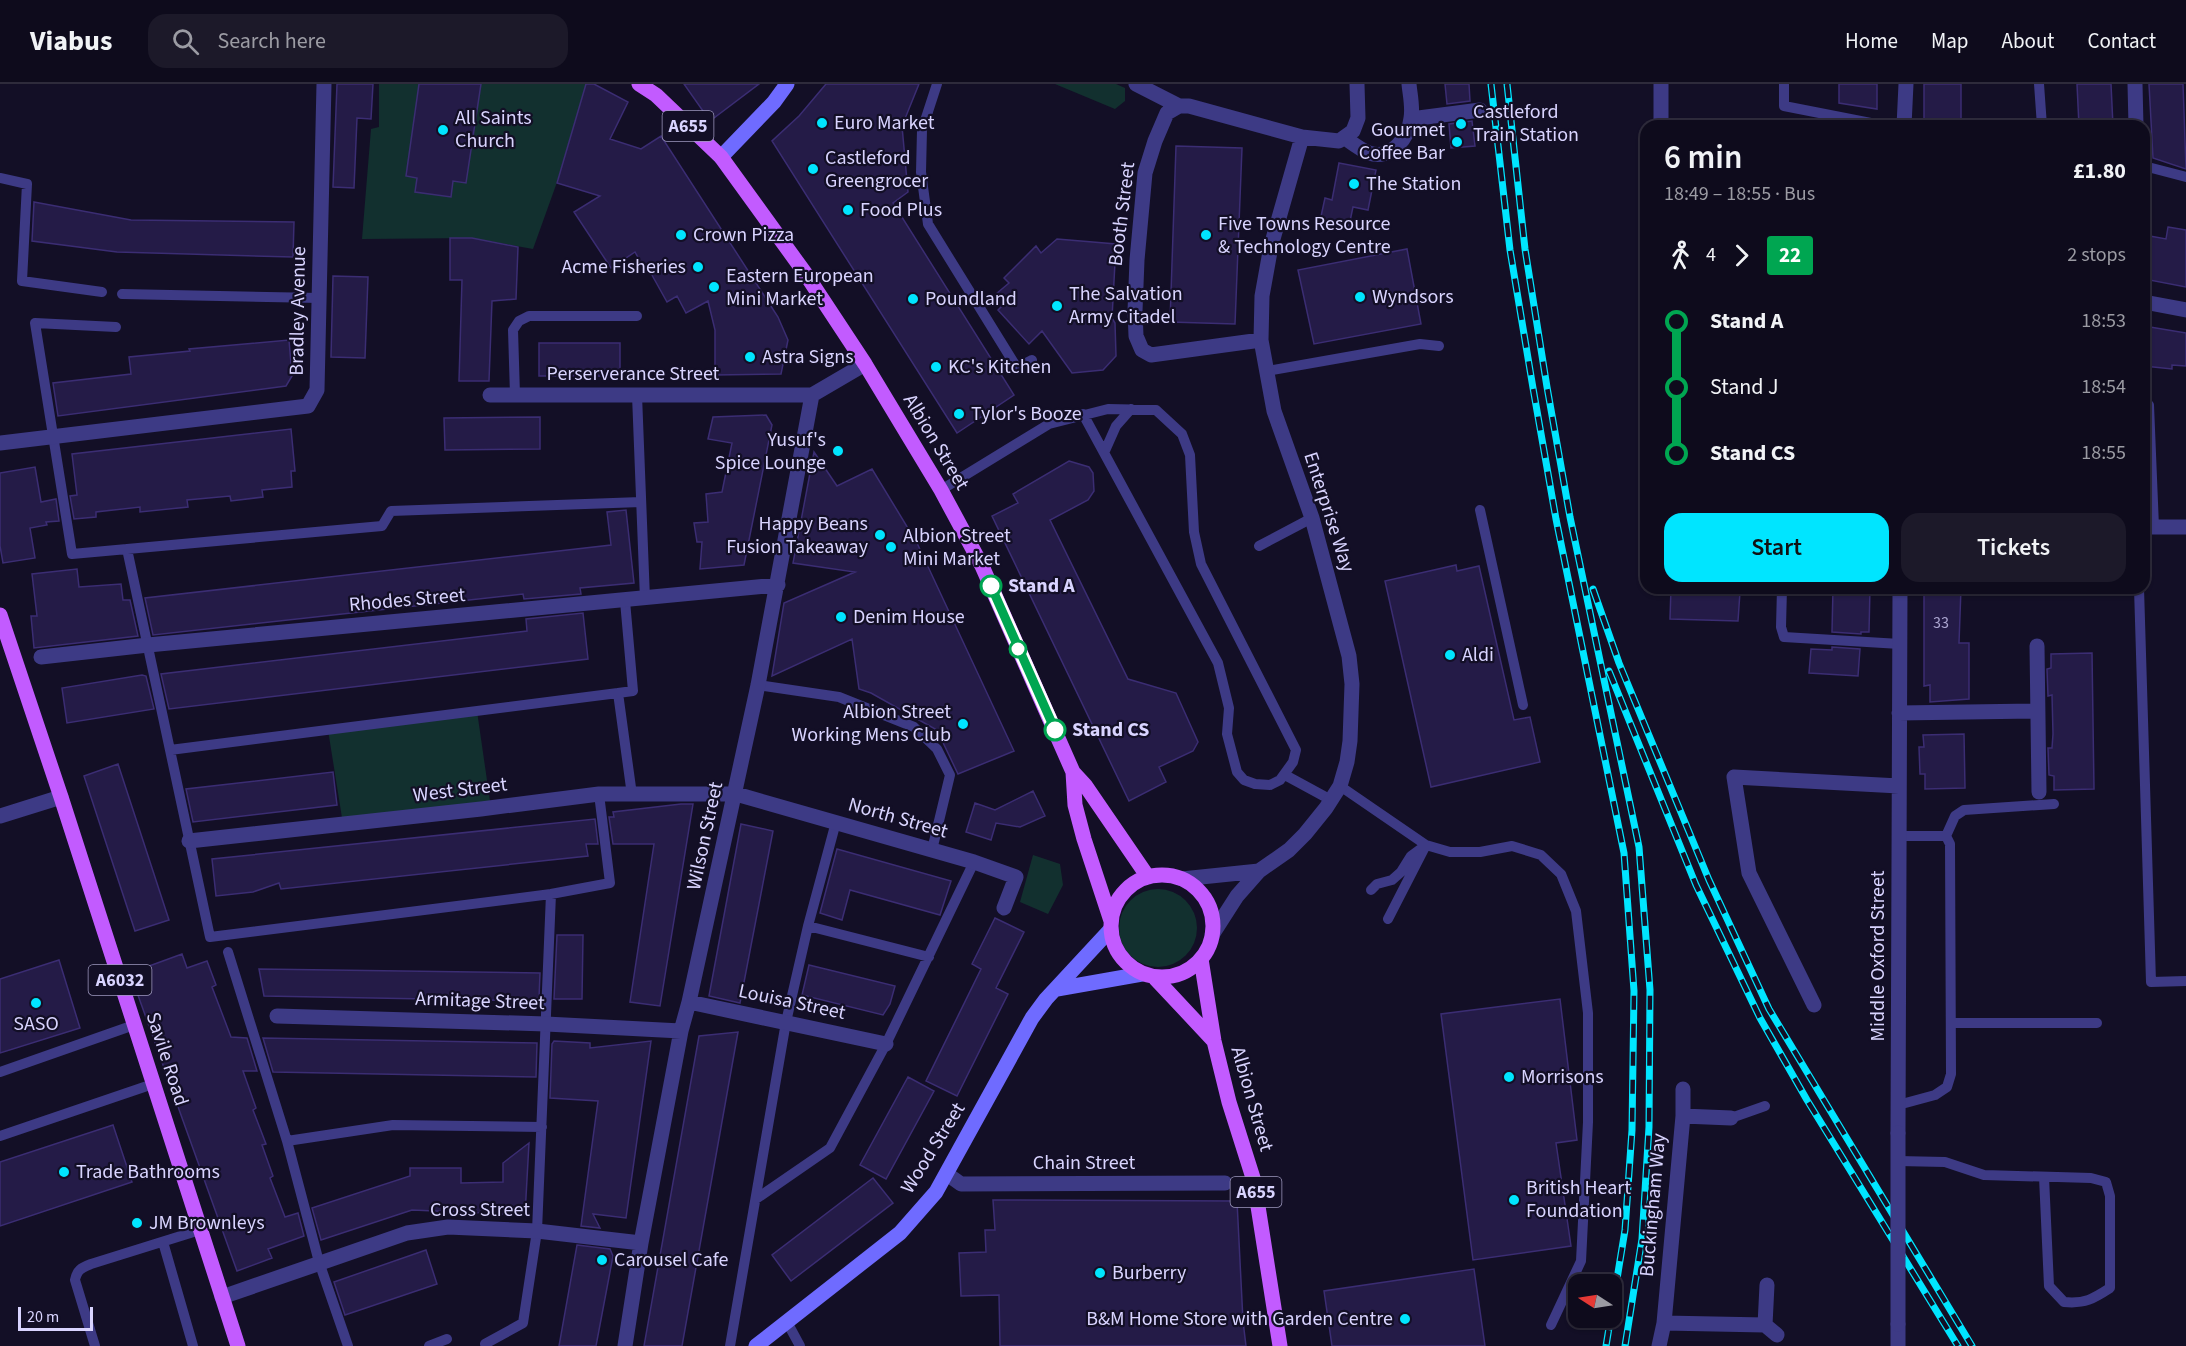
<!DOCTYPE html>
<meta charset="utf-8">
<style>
body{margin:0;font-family:"Source Sans 3",sans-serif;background:#1c1929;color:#f1f3f6;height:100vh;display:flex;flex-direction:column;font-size:22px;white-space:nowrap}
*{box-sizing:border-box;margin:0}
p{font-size:20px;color:#9b9ba3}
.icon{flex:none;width:33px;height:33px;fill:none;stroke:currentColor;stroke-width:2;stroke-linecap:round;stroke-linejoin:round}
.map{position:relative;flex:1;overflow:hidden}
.side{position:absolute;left:1640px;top:36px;width:510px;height:474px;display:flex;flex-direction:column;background:#0e0b1c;border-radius:18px;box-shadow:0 2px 4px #0004,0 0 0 2px #2e2b3b}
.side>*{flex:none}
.badge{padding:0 12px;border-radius:4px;font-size:21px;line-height:39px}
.needle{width:39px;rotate:282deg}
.controls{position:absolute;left:1568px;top:1190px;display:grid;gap:12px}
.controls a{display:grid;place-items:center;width:54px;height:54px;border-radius:12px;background:#0e0b1c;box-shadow:0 2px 4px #0004,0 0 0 2px #2e2b3b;font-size:30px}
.scale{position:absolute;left:18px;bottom:15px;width:75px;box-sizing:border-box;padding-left:6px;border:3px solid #d9d4ff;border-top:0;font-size:16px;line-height:21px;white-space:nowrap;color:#d9d4ff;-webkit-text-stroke:4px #130f26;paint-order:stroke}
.map>.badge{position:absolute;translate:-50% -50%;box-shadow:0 0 0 3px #fff}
.legs{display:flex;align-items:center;gap:9px;height:66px;padding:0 24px;font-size:20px}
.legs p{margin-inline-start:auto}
.head{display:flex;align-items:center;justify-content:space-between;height:102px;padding:0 24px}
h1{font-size:33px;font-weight:600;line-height:45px}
.primary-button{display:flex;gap:12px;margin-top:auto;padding:12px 24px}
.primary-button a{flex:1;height:69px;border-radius:18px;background:#00e5ff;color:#111;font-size:24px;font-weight:600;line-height:69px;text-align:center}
.primary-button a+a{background:#1c1929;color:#f1f3f6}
ul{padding:0 24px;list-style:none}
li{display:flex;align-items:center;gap:21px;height:66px;font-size:22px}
li i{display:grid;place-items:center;width:9px;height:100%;margin:0 8px;background:currentColor}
li i::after{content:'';width:15px;height:15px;margin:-8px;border:4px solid;border-radius:50%;background:#0e0b1c}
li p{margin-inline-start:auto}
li:first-child i{background:linear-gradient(#0000 50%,currentColor 0)}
li:last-child i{background:linear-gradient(currentColor 50%,#0000 0)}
header{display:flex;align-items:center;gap:36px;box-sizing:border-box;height:84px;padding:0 30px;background:#0e0b1c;border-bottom:2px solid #2e2b3b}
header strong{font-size:28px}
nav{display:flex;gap:33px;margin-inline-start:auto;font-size:21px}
.search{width:420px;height:54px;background:#1c1929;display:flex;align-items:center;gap:15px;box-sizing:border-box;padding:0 21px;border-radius:18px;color:#9b9ba3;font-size:22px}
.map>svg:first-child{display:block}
</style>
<header>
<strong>Viabus</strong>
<div class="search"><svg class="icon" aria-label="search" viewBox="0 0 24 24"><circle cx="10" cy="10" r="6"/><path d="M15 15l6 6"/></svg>Search here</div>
<nav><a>Home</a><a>Map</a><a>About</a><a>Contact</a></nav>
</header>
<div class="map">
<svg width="2186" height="1262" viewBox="0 0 2186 1262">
<rect width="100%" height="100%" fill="#130f26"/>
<!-- green -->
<path fill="#12302f" d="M379,0H586L556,101L533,165L472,154L362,155L371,45L379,43Z
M1055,0H1116L1125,4V17L1115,25Z
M477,627L491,724L343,740L328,646Z
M1033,771L1060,780L1063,801L1048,830L1020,818Z
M1119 844a39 39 0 1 1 78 0a39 39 0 1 1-78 0Z"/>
<!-- building -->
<path fill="#241b47" stroke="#3b2d73" stroke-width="1.5" d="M337,0H373L371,35L357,34L354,104L333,103Z
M419,0H481L466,99L453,97L451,113L415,108L417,94L406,92Z
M586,0H594L628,18L610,55L641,65L661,52L778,233L788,256L781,290L715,291V246L708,217L686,229L677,212L667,218L648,184L645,186L635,168L611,184L574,128L600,112L557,99Z
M684,0H759L710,37Z
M826,0H919L902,42L908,108L893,119L1014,311L957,349L772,57L799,32Z
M1445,0H1469L1470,17L1447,20Z
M1839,0H1877V25L1839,19Z
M1924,0H1961V42H1924Z
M2077,0H2111L2113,42H2079Z
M2149,0H2183L2186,85L2153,74Z
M1472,37L1475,62L1451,64L1449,40Z
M1176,62L1242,64L1235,240L1170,238Z
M1339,79L1376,86L1368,126L1353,123L1349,142L1320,137L1325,114L1332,116Z
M34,118L131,136L294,138L293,173L117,168L32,157Z
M2168,143L2186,146V203L2144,195V151L2166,155Z
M450,154H472L518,163L516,215L492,217L489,297H459L462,196H450Z
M1057,155L1116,160L1112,234L1115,239L1116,272L1103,286L1072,289L1042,247L1029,260L998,226L1005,219L996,210L1009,199L1004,194L1036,162L1041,169Z
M1407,165L1421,240L1314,260L1298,186Z
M333,192L368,193L365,274L331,273Z
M2144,242L2186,249V282L2172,281V285L2144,282Z
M289,256L292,292L286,302L58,332L53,299L131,290L129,273L190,267L189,265Z
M539,259H620V292H539Z
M766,331L772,341L744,481L700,485L702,458H697L694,439L708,438L706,410L722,408L732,359L708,355L713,333Z
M540,333V365L445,366L444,334Z
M291,345L295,387H291L292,403L262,406L263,413L231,417L230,412L187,416L188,423L140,428V423L96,428V433L74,435L70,412L77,411L72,370Z
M814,368L837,402L872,385L917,459L1014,667L958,690L937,646L871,609L859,605L852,555L772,592L784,519L855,488L793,479Z
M1069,377L1089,383L1093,389L1094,407L1088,416L1050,436L1128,595L1176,609L1198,658L1193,667L1159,683L1166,698L1129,717L992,432L1018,419L1013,410Z
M35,383L41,418L56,415L59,437L46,438L47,441L30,444L35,474L3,479L0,462V389Z
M626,426L634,499L580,504L581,510L524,515L523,510L153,551L145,514L611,461L607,428Z
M1456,481L1457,487L1479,482L1514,636L1530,633L1540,678L1431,703L1385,497Z
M77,485L79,503L121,500L123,516H130L138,552L34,564L31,532H37L32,490Z
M1671,504L1740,508L1738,537L1670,535Z
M1833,504H1870L1869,548H1861V550L1832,548Z
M1924,504H1961L1959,559H1969V615L1930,618V601L1924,602Z
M583,529L588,575L169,625L161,590L527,547L526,535Z
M1832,563L1860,565L1858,592L1809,589L1811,565L1832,566Z
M2092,569L2094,705L2054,706V692L2049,691L2048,664H2052L2053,650L2052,611L2048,612L2047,585L2051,584V570Z
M142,591L146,592L154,625L67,639L62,604Z
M1964,650L1965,704L1925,705V690H1920L1919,663H1924L1923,651Z
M118,680L169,836L135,847L84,692Z
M333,688L337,721L193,738L186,705Z
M1033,707L1045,732L1020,743L996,739L991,756L966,748L975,719L995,726Z
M681,720H693L660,922L630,918L654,760H613L609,733H614L613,728Z
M595,735L598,760H586L588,772L281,805L279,799L253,808L216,812L212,775Z
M741,740L773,747L740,919L709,912Z
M837,765L951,797L940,831L850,806L842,836L820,829Z
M995,834L1024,848L996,904L1008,910L957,1012L926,997L981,885L972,880Z
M557,851H583L582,915H554Z
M182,870L187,884L207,877L216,901L212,903L231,953L247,954L257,987H243L256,1024L253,1026L266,1060L262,1061L273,1092L270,1094L285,1133L298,1129L304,1152L268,1165L272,1174L237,1187L130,889Z
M59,876L80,944L0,969V895Z
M809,881L895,902L890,920L883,931L802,911Z
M259,885L540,889L539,914H534V917L264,912Z
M1560,915L1577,1056L1556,1059L1571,1162L1473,1176L1441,930Z
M738,948L682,1262H644L699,952Z
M263,954L537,959L536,993L273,988Z
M554,957L590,959V964L651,957L626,1134L593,1130L600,1144L581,1142L598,1017L550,1014L552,960Z
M908,993L934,1007L886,1095L860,1081Z
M113,1041L132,1098L0,1142V1078Z
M529,1059L525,1131L412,1126L321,1156L312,1124L410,1092V1084H461V1099L503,1098V1079Z
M873,1094L893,1119L791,1197L772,1171Z
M993,1116L1237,1117L1243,1237L1246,1262H1000L999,1211L961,1212L959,1169L986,1168L985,1146H995Z
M577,1161L610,1165L613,1172L596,1262H559Z
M426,1166L437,1200L345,1231L334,1198Z
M1474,1185L1485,1262H1332L1324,1207Z"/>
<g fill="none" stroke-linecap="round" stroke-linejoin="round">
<!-- lane -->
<path stroke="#3d3a85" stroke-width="10" d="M937,0L922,46L921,88L928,140L1017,284L1032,276
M1784,0V22L1886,42
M2039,0L2042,42
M2144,82L2186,93
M0,94L27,100L22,197L102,208
M122,210L320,214
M116,243L35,239L72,470L382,442L391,427L641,418
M1267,287L1420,260L1439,262
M515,311L513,246L519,237L529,232H637
M637,311L645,515
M2144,321H2149L2154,443
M1104,369L1116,342L1131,325
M941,406L1049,340L1108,325L1156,326L1182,350L1190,371L1194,448L1201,480L1296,666L1293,678L1280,696L1270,701L1255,700L1244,696L1237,688L1227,650L1229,624L1218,579L1083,330
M1480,426L1523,621
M1259,462L1312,434
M127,465L210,853L551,810L610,799L599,710
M1782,504L1781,543L1784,553L1900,560
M2139,504L2151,898L2186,897
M625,517L633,607L618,609L632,711
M758,601L839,613L914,643L937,665L950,691L932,766
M170,666L618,609
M1285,691L1331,716
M1340,702L1426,761L1450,768H1480L1512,762L1541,771L1561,790L1576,827L1588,929V1038L1581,1177L1551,1241
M1946,752L1955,732L1964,726L2054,720
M1371,806L1377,800L1392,796L1401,788L1411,772L1426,761
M1388,835L1426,761
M808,842L929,873
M228,868L287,1057L319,1178L348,1262
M1951,939H2097
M0,988L134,941
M1898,1021L1935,1011L1947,1003L1951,990L1950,760L1946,752H1900
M1731,1034L1765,1022
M0,1052L153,1000
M287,1057L393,1041L542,1043
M1898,1077L1945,1078L1984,1091L2091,1094L2106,1098L2110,1112V1204C2093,1215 2085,1220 2064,1218L2049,1202L2044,1093
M756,1115L830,1064L886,960L974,778
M163,1158L193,1262
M787,1238L800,1262
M485,1260L523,1239L537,1147L551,810
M95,1262L75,1196C77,1186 81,1184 91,1180L200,1146
M429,1262L447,1255
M730,1262L786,938L808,842L836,738"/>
<!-- street -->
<path stroke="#3d3a85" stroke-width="15" d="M1136,0L1179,22
M2135,0L2136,42
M1411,35L1480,26
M1661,42V0
M1904,42L1906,0
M1345,54C1352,59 1361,66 1369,69C1391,77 1409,53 1411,34C1413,23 1410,11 1409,0
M2144,218L2186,226
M1261,256L1151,271L1142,266L1136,252L1135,227L1137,176L1145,89L1155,57L1167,29L1179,22H1189L1302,53L1339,57L1353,47L1358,34L1357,0
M490,311H812
M0,359L308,322L317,306L324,0
M2144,443H2186
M2037,562L2039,708
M41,573L148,561L778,501
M1899,629L2037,627
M0,732L61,713
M189,757L481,725L599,710H736L974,778L1016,793L1004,824
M1182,795L1259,787
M1212,851L1237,812L1259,787L1289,766L1305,750L1326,724L1340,702L1347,678L1350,657L1352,600L1349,572L1312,434L1274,327L1261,256L1262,212L1271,162L1302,53
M689,918L886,960
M1814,921L1749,789L1734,693L1899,702
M277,932L546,940L681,947
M1683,1032V1005
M1898,1049L1900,504
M947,1090L961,1100L1225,1099
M222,1213L407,1149L448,1143L537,1147L641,1159
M1664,1239L1765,1241
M1898,1240V1262
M1765,1241L1767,1201
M1765,1241L1777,1251
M625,1262L641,1159L681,947L689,918L758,601L812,311L865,280
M1659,1262L1664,1239L1683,1032L1731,1034"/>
<!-- secondary -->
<path stroke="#6f6bff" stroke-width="15" d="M721,73L774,18L787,0
M1057,905L1142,890
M756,1262L900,1149L936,1108L1032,934L1046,915L1110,846"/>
<!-- primary -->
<path stroke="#c25bff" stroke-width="15" d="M639,0L656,11L721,73L805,189L865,280L941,406L982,482L1073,688L1085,701L1148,793
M0,531L61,713L238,1262
M1073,688L1075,721L1084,755L1111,837
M1111 842a51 51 0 1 1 102 0a51 51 0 1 1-102 0Z
M1201,875L1214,957L1229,1018L1254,1097L1280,1262
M1154,893L1214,957"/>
<defs>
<path id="rail" d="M1491,0L1510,166L1533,304L1556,435L1624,769L1634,907L1632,1046L1625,1146L1606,1262
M1507,0L1525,165L1547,303L1570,433L1639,763L1650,906L1649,1043L1642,1155L1625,1262
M1593,505L1619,579L1709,796L1769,925L1972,1262
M1609,587L1696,801L1760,934L1807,1016L1958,1262"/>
</defs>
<!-- rail casing -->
<use href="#rail" stroke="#00e5ff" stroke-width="7"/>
<!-- rail -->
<use href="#rail" stroke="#130f26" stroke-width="4.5" stroke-dasharray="14" stroke-linecap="butt"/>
<!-- street-bridge -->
<path stroke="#3d3a85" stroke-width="15" d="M1898,1049V1240"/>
</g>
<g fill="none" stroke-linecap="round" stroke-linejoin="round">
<defs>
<path id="line-1" d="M991,502L1055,646"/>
</defs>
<!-- line-1 casing -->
<use href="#line-1" stroke="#fff" stroke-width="14"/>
<!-- line-1 -->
<use href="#line-1" stroke="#00a651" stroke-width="9"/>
</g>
<!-- markers -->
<g fill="#00e5ff" stroke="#130f26" stroke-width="2">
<circle cx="822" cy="39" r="6"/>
<circle cx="1461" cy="40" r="6"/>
<circle cx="443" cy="46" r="6"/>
<circle cx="1457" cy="58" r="6"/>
<circle cx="813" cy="85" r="6"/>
<circle cx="1354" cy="100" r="6"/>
<circle cx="848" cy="126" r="6"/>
<circle cx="681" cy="151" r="6"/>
<circle cx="1206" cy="151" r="6"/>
<circle cx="698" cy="183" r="6"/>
<circle cx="714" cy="203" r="6"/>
<circle cx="1360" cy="213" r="6"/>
<circle cx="913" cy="215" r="6"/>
<circle cx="1057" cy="222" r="6"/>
<circle cx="750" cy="273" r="6"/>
<circle cx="936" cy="283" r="6"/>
<circle cx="959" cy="330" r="6"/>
<circle cx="838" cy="367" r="6"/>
<circle cx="880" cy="451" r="6"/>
<circle cx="891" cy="463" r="6"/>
<circle cx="841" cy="533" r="6"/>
<circle cx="1450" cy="571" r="6"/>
<circle cx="963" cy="640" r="6"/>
<circle cx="36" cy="919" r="6"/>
<circle cx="1509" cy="993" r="6"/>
<circle cx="64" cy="1088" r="6"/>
<circle cx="1514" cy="1116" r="6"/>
<circle cx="137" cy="1139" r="6"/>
<circle cx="602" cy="1176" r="6"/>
<circle cx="1100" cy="1189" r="6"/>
<circle cx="1405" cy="1235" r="6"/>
</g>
<g fill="#fff" stroke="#00a651" stroke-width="3">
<circle cx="991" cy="502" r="10"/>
<circle cx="1018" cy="565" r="8"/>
<circle cx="1055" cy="646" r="10"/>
</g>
<g text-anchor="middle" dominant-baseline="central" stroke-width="4.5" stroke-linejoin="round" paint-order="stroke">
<!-- number labels -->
<g font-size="16" fill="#aca6d1">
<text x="1941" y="539">33</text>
</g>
<!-- shield labels -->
<g fill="#130f26" stroke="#9e99be" stroke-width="1.5">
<rect x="662.5" y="27" width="51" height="30" rx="4.5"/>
<rect x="88.5" y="881" width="63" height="30" rx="4.5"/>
<rect x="1230.5" y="1093" width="51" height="30" rx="4.5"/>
</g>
<g font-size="18" font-weight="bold" fill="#d9d4ff">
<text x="688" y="42">A655</text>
<text x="120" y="896">A6032</text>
<text x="1256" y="1108">A655</text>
</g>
<!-- poi labels -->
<g font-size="20" fill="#d9d4ff" stroke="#130f26" text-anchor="start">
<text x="1473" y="28">Castleford<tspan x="1473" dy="23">Train Station</tspan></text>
<text x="455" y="34">All Saints<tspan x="455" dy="23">Church</tspan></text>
<text x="834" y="39">Euro Market</text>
<text x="1445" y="46" text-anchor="end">Gourmet<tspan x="1445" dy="23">Coffee Bar</tspan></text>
<text x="825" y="74">Castleford<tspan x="825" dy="23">Greengrocer</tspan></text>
<text x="1366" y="100">The Station</text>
<text x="860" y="126">Food Plus</text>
<text x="1218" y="140">Five Towns Resource<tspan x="1218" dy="23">&amp; Technology Centre</tspan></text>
<text x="693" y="151">Crown Pizza</text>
<text x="686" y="183" text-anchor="end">Acme Fisheries</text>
<text x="726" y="192">Eastern European<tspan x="726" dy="23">Mini Market</tspan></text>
<text x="1069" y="210">The Salvation<tspan x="1069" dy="23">Army Citadel</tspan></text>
<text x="1372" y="213">Wyndsors</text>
<text x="925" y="215">Poundland</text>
<text x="762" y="273">Astra Signs</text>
<text x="948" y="283">KC's Kitchen</text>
<text x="971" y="330">Tylor's Booze</text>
<text x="826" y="356" text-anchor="end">Yusuf's<tspan x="826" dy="23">Spice Lounge</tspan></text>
<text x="868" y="440" text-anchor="end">Happy Beans<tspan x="868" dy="23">Fusion Takeaway</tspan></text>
<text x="903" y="452">Albion Street<tspan x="903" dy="23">Mini Market</tspan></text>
<text x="853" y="533">Denim House</text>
<text x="1462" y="571">Aldi</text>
<text x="951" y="628" text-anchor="end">Albion Street<tspan x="951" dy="23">Working Mens Club</tspan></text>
<text x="36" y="940" text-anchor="middle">SASO</text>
<text x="1521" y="993">Morrisons</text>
<text x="76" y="1088">Trade Bathrooms</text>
<text x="1526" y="1104">British Heart<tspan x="1526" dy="23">Foundation</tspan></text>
<text x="149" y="1139">JM Brownleys</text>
<text x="614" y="1176">Carousel Cafe</text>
<text x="1112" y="1189">Burberry</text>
<text x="1393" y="1235" text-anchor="end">B&amp;M Home Store with Garden Centre</text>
</g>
<!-- street labels -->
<g font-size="20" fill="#d9d4ff" stroke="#130f26">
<text transform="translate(1122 130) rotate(-83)">Booth Street</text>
<text transform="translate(298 227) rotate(-89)">Bradley Avenue</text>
<text x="633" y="290">Perserverance Street</text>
<text transform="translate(936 358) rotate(59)">Albion Street</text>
<text transform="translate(1329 428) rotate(72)">Enterprise Way</text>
<text transform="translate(407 516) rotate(-5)">Rhodes Street</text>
<text transform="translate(460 706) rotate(-7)">West Street</text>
<text transform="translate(898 734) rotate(16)">North Street</text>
<text transform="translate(705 752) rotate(-78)">Wilson Street</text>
<text transform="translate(1878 872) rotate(-90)">Middle Oxford Street</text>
<text transform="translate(480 917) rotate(2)">Armitage Street</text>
<text transform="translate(792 918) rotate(12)">Louisa Street</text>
<text transform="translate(167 975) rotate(72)">Savile Road</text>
<text transform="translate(1252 1015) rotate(74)">Albion Street</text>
<text transform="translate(933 1064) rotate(-58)">Wood Street</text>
<text x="1084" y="1079">Chain Street</text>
<text transform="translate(1653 1121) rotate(-85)">Buckingham Way</text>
<text x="480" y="1126">Cross Street</text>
</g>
<!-- stop labels -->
<g font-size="20" font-weight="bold" fill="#d9d4ff" stroke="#130f26" text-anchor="start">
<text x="1008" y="502">Stand A</text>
<text x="1072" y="646">Stand CS</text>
</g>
</g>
</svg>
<div class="controls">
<a><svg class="needle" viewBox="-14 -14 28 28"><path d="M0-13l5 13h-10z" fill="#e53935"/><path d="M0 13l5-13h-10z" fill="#9b9ba3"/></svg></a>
</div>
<div class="scale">20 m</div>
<section class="side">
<div class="head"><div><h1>6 min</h1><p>18:49 – 18:55 · Bus</p></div><b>£1.80</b></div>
<div class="legs"><svg class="icon" aria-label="walk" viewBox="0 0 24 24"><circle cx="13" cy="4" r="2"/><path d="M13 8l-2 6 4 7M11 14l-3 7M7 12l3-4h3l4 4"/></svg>4<svg class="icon" aria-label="forward" viewBox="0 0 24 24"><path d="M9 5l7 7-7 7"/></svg><b class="badge" style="background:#00a651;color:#fff">22</b><p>2 stops</p></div>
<ul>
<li><i style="color:#00a651"></i><b>Stand A</b><p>18:53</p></li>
<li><i style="color:#00a651"></i><span>Stand J</span><p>18:54</p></li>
<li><i style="color:#00a651"></i><b>Stand CS</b><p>18:55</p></li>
</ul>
<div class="primary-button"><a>Start</a><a>Tickets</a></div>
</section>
</div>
